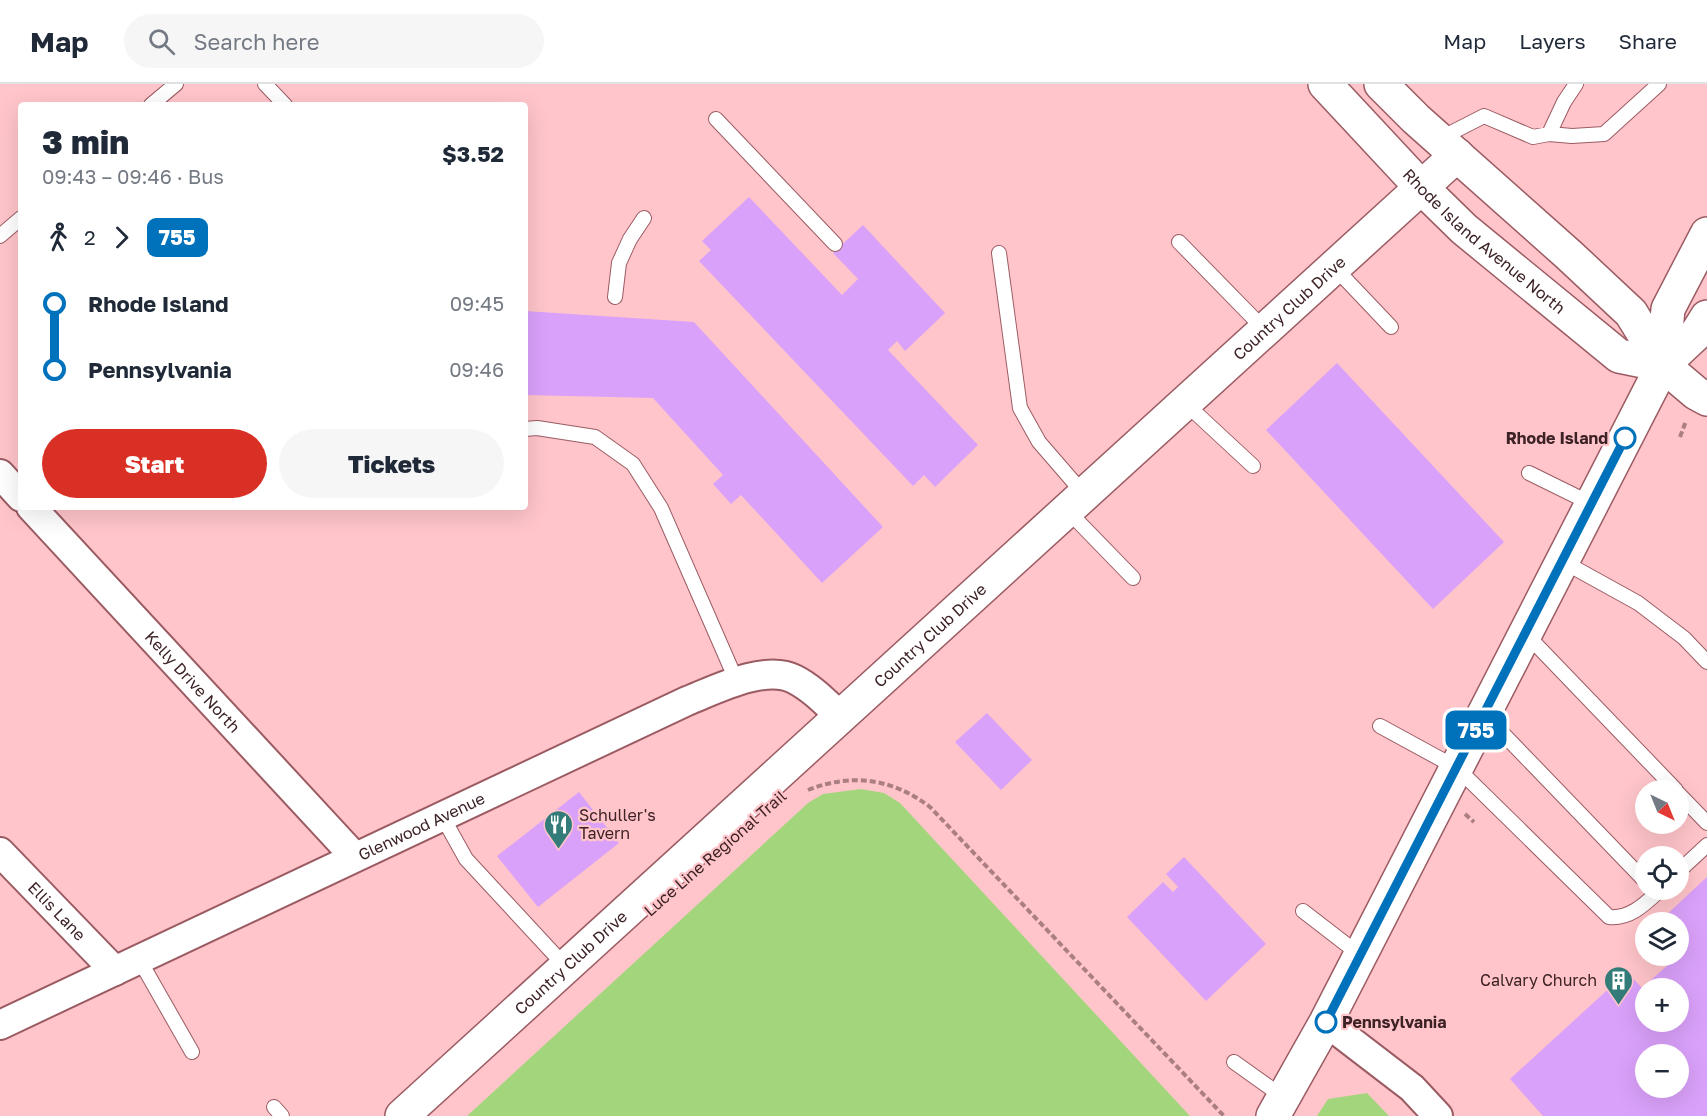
<!DOCTYPE html>
<meta charset="utf-8">
<style>
body{margin:0;font-family:"Golos Text",sans-serif;background:#f6f6f7;color:#1f2937;height:100vh;display:flex;flex-direction:column;font-size:22px;white-space:nowrap}
*{box-sizing:border-box;margin:0}
p{font-size:20px;color:#747a83}
.icon{flex:none;width:33px;height:33px;fill:none;stroke:currentColor;stroke-width:2;stroke-linecap:round;stroke-linejoin:round}
.map{position:relative;flex:1;overflow:hidden}
.sheet{position:absolute;left:18px;top:18px;width:510px;height:408px;display:flex;flex-direction:column;background:#fff;border-radius:6px;box-shadow:0 6px 24px #0002}
.sheet>*{flex:none}
.badge{padding:0 12px;border-radius:9px;font-size:21px;line-height:39px}
.needle{width:39px;rotate:137deg}
.fabs{position:absolute;left:1635px;top:696px;display:grid;gap:12px}
.fabs a{display:grid;place-items:center;width:54px;height:54px;border-radius:50%;background:#fff;box-shadow:0 6px 24px #0002;font-size:30px}
.map>.badge{position:absolute;translate:-50% -50%;box-shadow:0 0 0 3px #fff}
.legs{display:flex;align-items:center;gap:9px;height:66px;padding:0 24px;font-size:20px}
.legs p{margin-inline-start:auto}
.headline{display:flex;align-items:center;justify-content:space-between;height:102px;padding:0 24px}
h1{font-size:33px;font-weight:800;line-height:45px}
.primary-button{display:flex;gap:12px;margin-top:auto;padding:12px 24px}
.primary-button a{flex:1;height:69px;border-radius:36px;background:#d93025;color:#fff;font-size:24px;font-weight:800;line-height:69px;text-align:center}
.primary-button a+a{background:#f6f6f7;color:#1f2937}
ul{padding:0 24px;list-style:none}
li{display:flex;align-items:center;gap:21px;height:66px;font-size:22px}
li i{display:grid;place-items:center;width:9px;height:100%;margin:0 8px;background:currentColor}
li i::after{content:'';width:15px;height:15px;margin:-8px;border:4px solid;border-radius:50%;background:#fff}
li p{margin-inline-start:auto}
li:first-child i{background:linear-gradient(#0000 50%,currentColor 0)}
li:last-child i{background:linear-gradient(currentColor 50%,#0000 0)}
header{display:flex;align-items:center;gap:36px;box-sizing:border-box;height:84px;padding:0 30px;background:#fff;border-bottom:2px solid #e0e1e3}
header strong{font-size:28px}
nav{display:flex;gap:33px;margin-inline-start:auto;font-size:21px}
.search{width:420px;height:54px;background:#f6f6f7;display:flex;align-items:center;gap:15px;box-sizing:border-box;padding:0 21px;border-radius:33px;color:#747a83;font-size:22px}
.map>svg:first-child{display:block}
</style>
<header>
<strong>Map</strong>
<div class="search"><svg class="icon" aria-label="search" viewBox="0 0 24 24"><circle cx="10" cy="10" r="6"/><path d="M15 15l6 6"/></svg>Search here</div>
<nav><a>Map</a><a>Layers</a><a>Share</a></nav>
</header>
<div class="map">
<svg width="1707" height="1032" viewBox="0 0 1707 1032">
<rect width="100%" height="100%" fill="#ffc5ca"/>
<!-- green -->
<path fill="#a3d67c" d="M861,705L884,709L900,719L1190,1032H467L808,719L823,710Z
M1367,1009L1389,1032H1317L1328,1015Z"/>
<!-- building -->
<path fill="#daa1fa" fill-rule="evenodd" d="M749,113L842,211L858,195L833,169L863,141L945,229L905,267L897,257L888,266L978,361L935,403L924,391L913,402L699,177L711,166L702,157Z
M525,227L694,238L883,443L822,499L741,411L731,420L713,400L723,391L653,314L525,311Z
M1337,279L1504,458L1433,525L1266,346Z
M987,629L1032,676L1001,706L955,658Z
M579,708L619,759L538,823L497,772Z
M1184,773L1266,860L1206,917L1127,833L1163,798L1173,808L1178,803L1166,790Z
M1707,793V1032H1543L1510,995L1627,888L1642,904L1678,872L1688,861L1678,851V838H1667L1663,834ZM1646,904H1678V938H1646ZM1646,970H1678V1004H1646Z"/>
<g fill="none" stroke-linecap="round" stroke-linejoin="round">
<defs>
<path id="service" d="M265,0L285,21
M151,21L176,0
M716,35L835,160
M1549,50L1564,18L1576,0
M1439,55L1484,32L1533,53L1549,50L1572,52L1604,50L1659,0
M0,152L21,134
M1179,158L1265,246
M999,169L1020,324L1039,358L1084,410
M1334,183L1391,243
M615,213L619,179L630,155L644,134
M1185,319L1253,382
M525,345L537,344L595,353L633,380L661,424L737,598
M1529,389L1592,420
M1067,426L1133,494
M1562,477L1638,519L1684,554L1707,578
M1526,550L1676,706
M1484,630L1646,798
M1380,642L1457,684L1609,833C1630,835 1645,820 1660,806
M1678,709L1707,739
M442,732L466,775L566,883
M1678,788L1707,761
M1303,827L1360,871
M139,875L192,968
M1234,978L1283,1013
M274,1023L282,1032"/>
<g id="minor">
<path d="M0,390L21,413"/>
<path id="s1" d="M31,423L355,773"/>
<path id="s2" d="M0,768L115,887"/>
<path d="M1326,938L1412,1004L1438,1032"/>
<path id="s3" d="M0,941L687,617C715,606 765,580 794,595C812,604 826,619 841,633"/>
</g>
<g id="tertiary">
<path id="s4" d="M1325,0L1421,103L1464,145L1619,272L1663,281"/>
<path d="M1381,0L1416,35L1569,171L1631,229L1663,281L1696,309L1707,315"/>
<path d="M1663,281L1668,225L1707,150"/>
<path id="s5" d="M402,1032L1457,71"/>
<path d="M1273,1032L1326,938L1663,281L1697,249L1707,233"/>
</g>
</defs>
<!-- service casing -->
<use href="#service" stroke="#9b5b63" stroke-width="16"/>
<!-- minor casing -->
<use href="#minor" stroke="#9b5b63" stroke-width="32"/>
<!-- tertiary casing -->
<use href="#tertiary" stroke="#9b5b63" stroke-width="36"/>
<!-- path -->
<path stroke="#aa7e82" stroke-width="4" stroke-dasharray="6 3" stroke-linecap="butt" d="M1680,353L1686,337
M808,706C851,689 892,694 930,723L1224,1032
M1465,730L1474,738"/>
<!-- service -->
<use href="#service" stroke="#fff" stroke-width="14"/>
<!-- minor -->
<use href="#minor" stroke="#fff" stroke-width="28"/>
<!-- tertiary -->
<use href="#tertiary" stroke="#fff" stroke-width="33"/>
</g>
<g fill="none" stroke-linecap="round" stroke-linejoin="round">
<defs>
<path id="line-1" d="M1326,938L1625,354"/>
</defs>
<!-- line-1 casing -->
<use href="#line-1" stroke="#fff" stroke-width="14"/>
<!-- line-1 -->
<use href="#line-1" stroke="#0072bc" stroke-width="9"/>
</g>
<!-- icons -->
<defs>
<symbol id="restaurant-pin" viewBox="-11 -11 22 30"><path d="M0 17L-7.5 6A9.5 9.5 0 1 1 7.5 6Z" fill="#337c7a" stroke="#ffc5ca"/><path d="M-5-6h1v4h1v-4h1v4h1v-4h1v5L-1.5 .5V6h-2V.5L-5-1ZM5-6V6H3V1.5H1.5Q1.5-4 5-6Z" fill="#fff"/></symbol>
<symbol id="building-pin" viewBox="-11 -11 22 30"><path d="M0 17L-7.5 6A9.5 9.5 0 1 1 7.5 6Z" fill="#337c7a" stroke="#ffc5ca"/><path d="M-4-6H4V6H1V3H-1V6H-4ZM-2.5-4.3h1.7v1.8h-1.7ZM.8-4.3h1.7v1.8H.8ZM-2.5-1h1.7V.8h-1.7ZM.8-1h1.7V.8H.8Z" fill="#fff"/></symbol>
</defs>
<g fill-rule="evenodd">
<use href="#restaurant-pin" x="542" y="724" width="33" height="45"/>
<use href="#building-pin" x="1602" y="880" width="33" height="45"/>
</g>
<!-- markers -->
<g fill="#fff" stroke="#0072bc" stroke-width="3">
<circle cx="1625" cy="354" r="10"/>
<circle cx="1326" cy="938" r="10"/>
</g>
<g text-anchor="middle" dominant-baseline="central" stroke-width="4.5" stroke-linejoin="round" paint-order="stroke">
<!-- street labels -->
<g font-size="16" fill="#3d2225" stroke="#ffc5ca">
<text stroke="none"><textPath href="#s4" startOffset="224">Rhode Island Avenue North</textPath></text>
<text stroke="none"><textPath href="#s5" startOffset="1200">Country Club Drive</textPath></text>
<text stroke="none"><textPath href="#s5" startOffset="714">Country Club Drive</textPath></text>
<text stroke="none"><textPath href="#s1" startOffset="238">Kelly Drive North</textPath></text>
<text stroke="none"><textPath href="#s3" startOffset="466">Glenwood Avenue</textPath></text>
<text transform="translate(715 769) rotate(-41)">Luce Line Regional Trail</text>
<text stroke="none"><textPath href="#s2" startOffset="82">Ellis Lane</textPath></text>
<text stroke="none"><textPath href="#s5" startOffset="228">Country Club Drive</textPath></text>
</g>
<!-- stop labels -->
<g font-size="16" font-weight="bold" fill="#3d2225" stroke="#ffc5ca" text-anchor="end">
<text x="1608" y="354">Rhode Island</text>
<text x="1342" y="938" text-anchor="start">Pennsylvania</text>
</g>
<!-- poi labels -->
<g font-size="16" fill="#3d2225" stroke="#ffc5ca" text-anchor="start">
<text x="579" y="731">Schuller's<tspan x="579" dy="18">Tavern</tspan></text>
<text x="1597" y="896" text-anchor="end">Calvary Church</text>
</g>
</g>
</svg>
<div class="fabs">
<a><svg class="needle" viewBox="-14 -14 28 28"><path d="M0-13l5 13h-10z" fill="#e53935"/><path d="M0 13l5-13h-10z" fill="#747a83"/></svg></a>
<a><svg class="icon" aria-label="locate" viewBox="0 0 24 24"><circle cx="12" cy="12" r="6"/><path d="M12 2v4M12 18v4M2 12h4M18 12h4"/></svg></a>
<a><svg class="icon" aria-label="layers" viewBox="0 0 24 24"><path d="M12 4l9 5-9 5-9-5zM3 14l9 5 9-5"/></svg></a>
<a>+</a>
<a>−</a>
</div>
<b class="badge" style="left:1476px;top:646px;background:#0072bc;color:#fff">755</b>
<section class="sheet">
<div class="headline"><div><h1>3 min</h1><p>09:43 – 09:46 · Bus</p></div><b>$3.52</b></div>
<div class="legs"><svg class="icon" aria-label="walk" viewBox="0 0 24 24"><circle cx="13" cy="4" r="2"/><path d="M13 8l-2 6 4 7M11 14l-3 7M7 12l3-4h3l4 4"/></svg>2<svg class="icon" aria-label="forward" viewBox="0 0 24 24"><path d="M9 5l7 7-7 7"/></svg><b class="badge" style="background:#0072bc;color:#fff">755</b></div>
<ul>
<li><i style="color:#0072bc"></i><b>Rhode Island</b><p>09:45</p></li>
<li><i style="color:#0072bc"></i><b>Pennsylvania</b><p>09:46</p></li>
</ul>
<div class="primary-button"><a>Start</a><a>Tickets</a></div>
</section>
</div>
